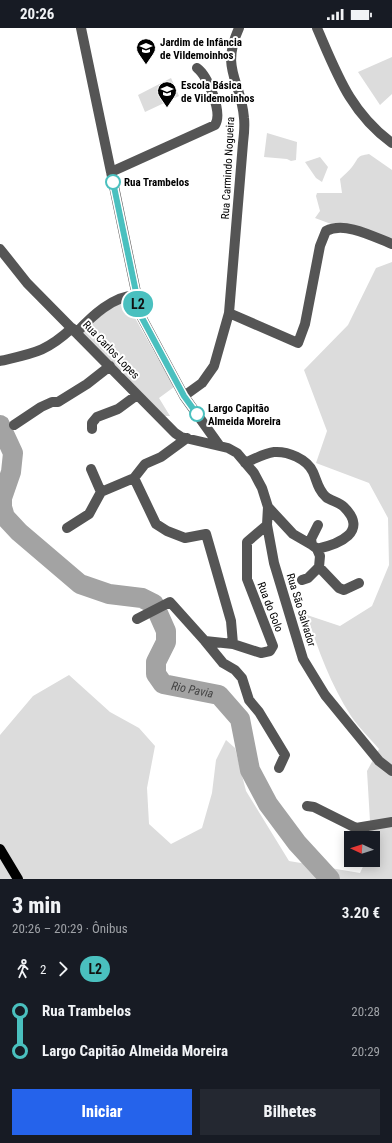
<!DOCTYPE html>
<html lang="pt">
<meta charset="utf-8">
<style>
body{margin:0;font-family:"Roboto Condensed",sans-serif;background:#242831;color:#f1f3f6;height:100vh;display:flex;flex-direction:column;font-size:15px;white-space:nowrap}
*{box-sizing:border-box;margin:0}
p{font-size:13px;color:#9ea1a6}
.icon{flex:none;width:22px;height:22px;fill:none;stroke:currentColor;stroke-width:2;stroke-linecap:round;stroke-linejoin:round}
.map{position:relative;height:851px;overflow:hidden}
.panel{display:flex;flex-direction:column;background:#171b24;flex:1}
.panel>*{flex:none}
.badge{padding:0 8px;border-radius:13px;font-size:14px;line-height:26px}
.needle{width:26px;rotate:273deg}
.fabs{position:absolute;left:344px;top:803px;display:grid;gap:8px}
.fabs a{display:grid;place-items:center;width:36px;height:36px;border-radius:0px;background:#171b24;box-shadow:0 2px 10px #0003;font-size:20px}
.map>.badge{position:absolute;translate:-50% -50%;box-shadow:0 0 0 2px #fff}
.legs{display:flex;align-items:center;gap:6px;height:44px;padding:0 12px;font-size:13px}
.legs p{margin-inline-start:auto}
.headline{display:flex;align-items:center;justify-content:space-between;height:68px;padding:0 12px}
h1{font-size:22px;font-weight:800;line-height:30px}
.action{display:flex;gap:8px;margin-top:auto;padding:8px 12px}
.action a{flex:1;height:46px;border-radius:0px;background:#2563eb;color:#fff;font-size:16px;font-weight:800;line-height:46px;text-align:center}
.action a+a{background:#242831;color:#f1f3f6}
ul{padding:0 12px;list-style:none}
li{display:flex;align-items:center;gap:14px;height:40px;font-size:15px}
li i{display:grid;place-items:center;width:6px;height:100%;margin:0 5px;background:currentColor}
li i::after{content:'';width:10px;height:10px;margin:-5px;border:3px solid;border-radius:50%;background:#171b24}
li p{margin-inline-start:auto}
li:first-child i{background:linear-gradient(#0000 50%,currentColor 0)}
li:last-child i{background:linear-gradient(currentColor 50%,#0000 0)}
.status{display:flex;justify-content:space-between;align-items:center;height:28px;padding:0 20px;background:#171b24;direction:ltr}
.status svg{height:11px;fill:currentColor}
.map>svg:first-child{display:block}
</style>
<div class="status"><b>20:26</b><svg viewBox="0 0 49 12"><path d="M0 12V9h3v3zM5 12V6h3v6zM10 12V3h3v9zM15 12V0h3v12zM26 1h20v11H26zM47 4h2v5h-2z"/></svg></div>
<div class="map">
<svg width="392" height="851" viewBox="0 0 392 851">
<rect width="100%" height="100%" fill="#fff"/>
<!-- green -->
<path fill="#dcdcdc" d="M392,29V66L380,77L358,44Z
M171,50L179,68L145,84L138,67Z
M267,105L297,114L296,132L291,133L287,131L264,129Z
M369,126L392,142V213L331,196L315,190L320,183L316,168L317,165H342L340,151C344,147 349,143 352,139C359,130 356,128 369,126Z
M320,129L328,139L322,154L316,150L305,134Z
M392,234V851H0V707L33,668L69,647L110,684L139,700L155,718L147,760L149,796L171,816L202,800L212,765L216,732L226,712L235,720L246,763L289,833L360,845L366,832H373V810H371L367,743L379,721C370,710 359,700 351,688C331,657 318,622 307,587L340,598L372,578L389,537L388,490L369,455L316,435L327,403L304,342L348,297L376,240Z
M122,274L127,276L130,281L174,359L159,370L170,388H165L83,307L85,300L118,275Z"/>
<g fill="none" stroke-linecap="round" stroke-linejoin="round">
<!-- river -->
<path stroke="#a3a3a3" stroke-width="20" id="s1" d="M0,397L13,425L11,444L2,470V479L5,489L19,504L80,556L109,566L142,570L154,576L166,603V614L156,634V646L163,656L219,667L240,691L250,742L268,776L297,815L330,851"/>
<defs>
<path id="major" d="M0,821L18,851"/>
</defs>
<!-- major casing -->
<use href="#major" stroke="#dbdbdb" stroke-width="12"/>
<!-- minor -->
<path stroke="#555" stroke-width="10" d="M81,0L141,288L184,368L219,417
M317,0C337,46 350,84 392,115
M111,144L215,97C223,85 208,48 197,40
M0,221L27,255L175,405L181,409L228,420L237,425L254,445L262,460L268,479L267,497L274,535L303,631L325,667L379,733L392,743
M229,285L298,315L305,296L320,218L326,203C345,193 374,209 392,216
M77,304C92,288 113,268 136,267
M0,333C34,325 46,324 72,300
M184,368L202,355L214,338L229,285L243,115C244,107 245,99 244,90C241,52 220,42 239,0
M14,397L41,379L52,374H58L87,356L110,338
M92,401V395L97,389L118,381L137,367
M245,435C254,431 265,425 274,424C288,423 307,431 313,444C317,453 318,462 326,469C331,473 339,474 344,479C369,504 339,516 317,521L320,528L319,539L308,550L302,552
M91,441L101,464L134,450L145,436L161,429L187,410
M134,450L156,496L167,503L185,510L206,506L231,593L233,616
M268,479L293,506L312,517
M67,500L89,486L101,464
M316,520L312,517L311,511L318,497
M319,539L339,560L344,562L359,555
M137,591L170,574L205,613L233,616L261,625L270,623L273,618L247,551V514L267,497
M205,613L223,635L235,642L242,650L249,672L259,684L285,727L279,740
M307,778L314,779L356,800L392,794"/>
<!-- major -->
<use href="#major" stroke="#000" stroke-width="10"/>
</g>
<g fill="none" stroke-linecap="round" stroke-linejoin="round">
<defs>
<path id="line-1" d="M113,154L141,288L184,368L197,386"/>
</defs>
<!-- line-1 casing -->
<use href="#line-1" stroke="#fff" stroke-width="9"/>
<!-- line-1 -->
<use href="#line-1" stroke="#4ac0bf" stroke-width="6"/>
</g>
<!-- icons -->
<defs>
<symbol id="school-pin" viewBox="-11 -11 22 30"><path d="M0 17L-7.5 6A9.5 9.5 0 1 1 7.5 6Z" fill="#000" stroke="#fff"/><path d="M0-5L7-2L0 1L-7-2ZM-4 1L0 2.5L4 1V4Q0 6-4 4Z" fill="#fff"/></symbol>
</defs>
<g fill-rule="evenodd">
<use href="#school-pin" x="135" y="9" width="22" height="30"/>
<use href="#school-pin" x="156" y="52" width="22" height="30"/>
</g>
<!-- markers -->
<g fill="#fff" stroke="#4ac0bf" stroke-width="2">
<circle cx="113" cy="154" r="7"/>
<circle cx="197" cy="386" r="7"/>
</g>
<g text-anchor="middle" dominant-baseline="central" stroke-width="4" stroke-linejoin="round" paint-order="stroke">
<!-- poi labels -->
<g font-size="11" font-weight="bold" fill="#000" stroke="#fff" text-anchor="start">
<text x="160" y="14">Jardim de Infância<tspan x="160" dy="13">de Vildemoinhos</tspan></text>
<text x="181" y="57">Escola Básica<tspan x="181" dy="13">de Vildemoinhos</tspan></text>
</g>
<!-- street labels -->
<g font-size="11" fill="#000" stroke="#fff">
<text transform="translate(228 140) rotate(-87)">Rua Carmindo Nogueira</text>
<text transform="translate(111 322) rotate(46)">Rua Carlos Lopes</text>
<text transform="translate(270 579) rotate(69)">Rua do Golo</text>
<text transform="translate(301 582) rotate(73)">Rua São Salvador</text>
</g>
<!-- stop labels -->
<g font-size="11" font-weight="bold" fill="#000" stroke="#fff" text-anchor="start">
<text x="124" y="154">Rua Trambelos</text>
<text x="208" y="380">Largo Capitão<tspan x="208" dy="13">Almeida Moreira</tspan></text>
</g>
<!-- water labels -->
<g font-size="12" font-style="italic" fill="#444" stroke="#fff">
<text stroke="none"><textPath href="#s1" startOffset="392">Rio Pavia</textPath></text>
</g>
</g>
</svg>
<div class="fabs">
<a><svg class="needle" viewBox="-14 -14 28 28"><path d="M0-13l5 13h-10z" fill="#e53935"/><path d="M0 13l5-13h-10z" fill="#9ea1a6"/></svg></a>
</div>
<b class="badge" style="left:138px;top:276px;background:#4ac0bf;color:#111">L2</b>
</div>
<section class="panel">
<div class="headline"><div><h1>3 min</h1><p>20:26 – 20:29 · Ônibus</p></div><b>3.20 €</b></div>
<div class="legs"><svg class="icon" aria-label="walk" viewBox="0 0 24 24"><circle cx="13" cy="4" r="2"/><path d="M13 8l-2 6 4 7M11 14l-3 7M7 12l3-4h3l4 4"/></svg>2<svg class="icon" aria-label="forward" viewBox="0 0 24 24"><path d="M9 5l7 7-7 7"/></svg><b class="badge" style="background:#4ac0bf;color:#111">L2</b></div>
<ul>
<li><i style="color:#4ac0bf"></i><b>Rua Trambelos</b><p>20:28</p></li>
<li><i style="color:#4ac0bf"></i><b>Largo Capitão Almeida Moreira</b><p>20:29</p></li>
</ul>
<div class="action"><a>Iniciar</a><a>Bilhetes</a></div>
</section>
